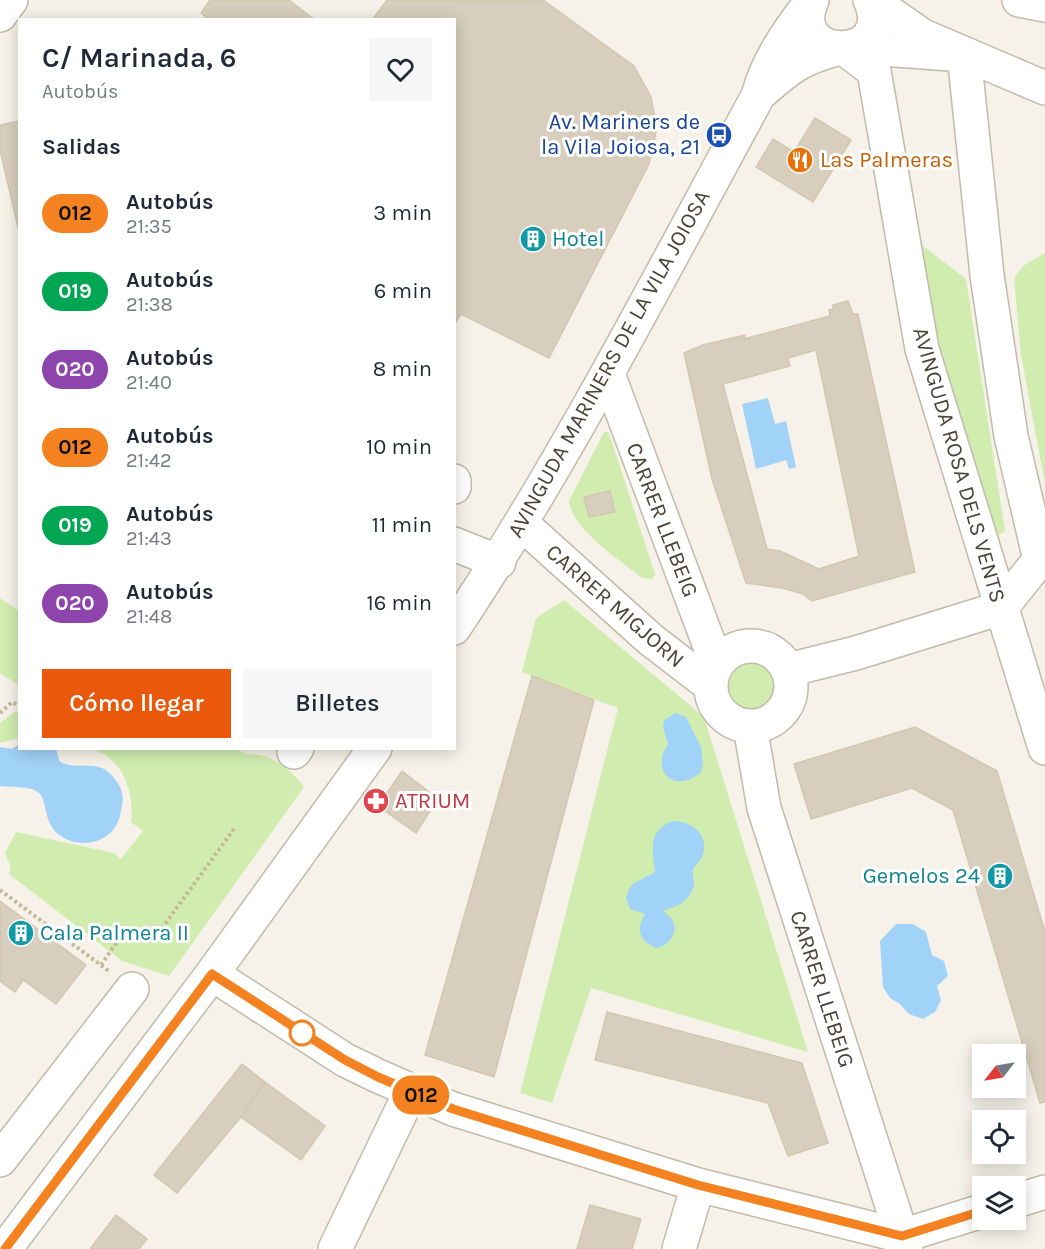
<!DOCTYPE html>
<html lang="es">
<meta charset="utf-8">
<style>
body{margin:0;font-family:Karla,sans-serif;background:#f6f6f7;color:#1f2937;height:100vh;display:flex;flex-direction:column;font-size:22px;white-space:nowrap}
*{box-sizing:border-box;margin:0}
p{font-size:20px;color:#747a83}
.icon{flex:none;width:33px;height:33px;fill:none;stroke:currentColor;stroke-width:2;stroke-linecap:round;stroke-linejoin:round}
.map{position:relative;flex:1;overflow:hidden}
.side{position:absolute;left:18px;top:18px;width:438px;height:732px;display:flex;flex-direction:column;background:#fff;border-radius:0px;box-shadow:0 3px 15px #0003}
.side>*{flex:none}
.badge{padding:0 12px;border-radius:20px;font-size:21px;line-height:39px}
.needle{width:39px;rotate:239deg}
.fabs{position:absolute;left:972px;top:1044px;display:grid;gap:12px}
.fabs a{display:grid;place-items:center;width:54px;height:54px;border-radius:0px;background:#fff;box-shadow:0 3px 15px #0003;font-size:30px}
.map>.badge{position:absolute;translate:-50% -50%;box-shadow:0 0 0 3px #fff}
h2{padding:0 24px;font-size:22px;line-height:54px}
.round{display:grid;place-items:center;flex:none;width:63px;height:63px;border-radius:0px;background:#f6f6f7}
.overview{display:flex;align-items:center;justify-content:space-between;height:102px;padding:0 24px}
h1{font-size:28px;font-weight:600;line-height:45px}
.button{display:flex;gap:12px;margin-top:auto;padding:12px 24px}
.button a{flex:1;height:69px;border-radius:0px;background:#ea580c;color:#fff;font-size:24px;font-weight:600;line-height:69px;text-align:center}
.button a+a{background:#f6f6f7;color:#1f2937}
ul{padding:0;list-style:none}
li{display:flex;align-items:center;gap:18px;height:78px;padding:0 24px}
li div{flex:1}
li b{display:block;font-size:22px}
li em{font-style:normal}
li .badge{min-width:66px;font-weight:700;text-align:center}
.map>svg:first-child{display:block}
</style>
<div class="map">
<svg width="1045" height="1249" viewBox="0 0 1045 1249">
<rect width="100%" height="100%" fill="#f6f2e9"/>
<!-- green -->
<path fill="#d0edaf" d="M910,236L966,279L1005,531L999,535L985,529Z
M1045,253V484L1021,355L1014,278L1023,266Z
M604,432H608L611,439L655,574L652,579L642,578C620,560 572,530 569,501Z
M0,598L19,611V685L0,673Z
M564,600L704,717L808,1052L591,988L552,1103L520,1093L618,708L522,672L536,618Z
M729 686a23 23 0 1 1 46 0a23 23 0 1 1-46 0Z
M16,711L19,713V738L0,743V723Z
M67,749H237L248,755C267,750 294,772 304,787L169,976L122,961L9,874L11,868L5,853L16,832L114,853L121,859L143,831L131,822C134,795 126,766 100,752C91,748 76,752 67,749Z"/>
<!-- water -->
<path fill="#a1d2f7" d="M768,398L775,424L786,421L796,467L789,469L786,460L756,469L742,404Z
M676,713L686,717L701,747L703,764L701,772C676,795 649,772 668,744L663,727L664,720Z
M19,744L20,748L56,749L60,762C84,773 101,753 120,787C125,797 122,809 119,819C111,844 78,850 58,834C43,821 48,802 39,793C30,785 11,788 0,786V747L12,749Z
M673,821C691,821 709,834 703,854C702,861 694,865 693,870C692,874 694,880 694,884C691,901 678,906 663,911C665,913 668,915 670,917C681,929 671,944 658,948C640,943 635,930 645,914L630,909L626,897L631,885L655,872C652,850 648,830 673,821Z
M896,924H913L926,932L932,955L944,961L948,976L937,986L941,1000L935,1012L923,1019L909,1014L899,1003L890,998L883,987L880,941Z"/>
<!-- building -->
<path fill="#d8cebd" stroke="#d4c6b0" stroke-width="1.5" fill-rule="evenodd" d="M210,0H289L315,20H209L201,13Z
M387,0H543L634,66L651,97L657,128L649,164L549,358L461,314L454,325V20H372Z
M815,118L851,140L813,202L756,167L773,139L794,152Z
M20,121V236L0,150V125Z
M848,301L853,314H858L915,572L812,601L803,594L782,588L746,583L712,479L684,353L703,345L745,335L744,339L830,316L829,310L833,309V305ZM816,350L859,556L819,569L780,551L767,549L723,384L790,366L788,358Z
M610,491L615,512L589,517L584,497Z
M532,676L594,700L494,1077L425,1055Z
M915,727L997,771L1045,932V1102L1040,1103L953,810L912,788L811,819L794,764Z
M402,771L438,799L416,833L378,806Z
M0,901L86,965L56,1004L23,980L15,992L0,981Z
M607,1012L802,1063L828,1143L788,1156L768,1103L595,1060Z
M242,1064L265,1082L241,1117L177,1193L154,1175Z
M265,1082L325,1126L301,1160L241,1117Z
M590,1205L641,1219L632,1249H577Z
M116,1215L147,1239L139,1249H90Z"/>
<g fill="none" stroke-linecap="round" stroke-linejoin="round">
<defs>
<path id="minor" d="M812,0C785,64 898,63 870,0
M871,0L923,36L1045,88
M1019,0L1045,5
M0,15L11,0
M854,47L951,54
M845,49L874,71L922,349L1045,748
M964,54L987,275L1011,436L1040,560
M763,91C789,68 802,58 836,49
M608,374L717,665
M454,481V487
M521,523L650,639L711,686
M454,544L499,562
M454,628C567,458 660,276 758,96C767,61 789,30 811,2
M711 686a40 40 0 1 1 80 0a40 40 0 1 1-80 0Z
M788,670L856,653L1001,608L1045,553
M750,726L764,808L906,1249
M294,752L297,748
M212,974L345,1060L378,1076L453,1109L698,1185L902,1236L982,1211
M0,1160L132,989
M1016,1201L1045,1192
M5,1249L212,974L375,748
M335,1249L411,1091
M679,1249L698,1185"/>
</defs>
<!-- minor casing -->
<use href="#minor" stroke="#c2baaa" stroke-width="36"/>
<!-- path -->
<path stroke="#c5b79a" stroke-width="4" stroke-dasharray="3 3" stroke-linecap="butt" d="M0,713L12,702L20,706
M0,890L110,972
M101,965L119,939L157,935L234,829"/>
<!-- minor -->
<use href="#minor" stroke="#fff" stroke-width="33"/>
</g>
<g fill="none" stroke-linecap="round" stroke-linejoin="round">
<defs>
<path id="line" d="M5,1249L212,974L345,1060L378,1077L453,1109L698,1185L902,1236L982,1211"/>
</defs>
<!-- line casing -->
<use href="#line" stroke="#fff" stroke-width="14"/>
<!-- line -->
<use href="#line" stroke="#f58220" stroke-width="9"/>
</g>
<!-- icons -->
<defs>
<symbol id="bus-disc" viewBox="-11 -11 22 22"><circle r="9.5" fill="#1a4fb4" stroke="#fff"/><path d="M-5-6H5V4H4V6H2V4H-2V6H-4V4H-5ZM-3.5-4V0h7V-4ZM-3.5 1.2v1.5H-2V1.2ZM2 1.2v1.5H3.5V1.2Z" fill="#fff"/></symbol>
<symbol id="restaurant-disc" viewBox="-11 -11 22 22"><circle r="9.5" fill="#e8710a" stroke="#fff"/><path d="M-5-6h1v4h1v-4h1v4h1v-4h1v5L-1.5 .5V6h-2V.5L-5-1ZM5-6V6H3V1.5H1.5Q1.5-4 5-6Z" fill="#fff"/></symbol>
<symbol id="building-disc" viewBox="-11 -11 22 22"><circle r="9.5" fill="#0f9aa8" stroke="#fff"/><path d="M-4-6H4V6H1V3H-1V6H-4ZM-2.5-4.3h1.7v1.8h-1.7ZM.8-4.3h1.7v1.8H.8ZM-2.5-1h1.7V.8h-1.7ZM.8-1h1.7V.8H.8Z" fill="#fff"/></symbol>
<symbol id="pharmacy-disc" viewBox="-11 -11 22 22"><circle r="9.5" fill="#e0444e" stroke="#fff"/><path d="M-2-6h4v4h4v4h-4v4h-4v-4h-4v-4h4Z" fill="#fff"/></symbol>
</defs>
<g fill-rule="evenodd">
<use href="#bus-disc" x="704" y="120" width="30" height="30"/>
<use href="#restaurant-disc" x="785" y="145" width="30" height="30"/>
<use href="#building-disc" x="518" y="224" width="30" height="30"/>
<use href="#pharmacy-disc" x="361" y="786" width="30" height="30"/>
<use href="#building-disc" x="985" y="861" width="30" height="30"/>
<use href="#building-disc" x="6" y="918" width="30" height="30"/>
</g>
<!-- markers -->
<circle fill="#fff" stroke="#f58220" stroke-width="3" cx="302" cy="1033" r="12"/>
<g text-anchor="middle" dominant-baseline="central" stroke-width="6" stroke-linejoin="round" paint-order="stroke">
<!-- transit labels -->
<g font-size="22" fill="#164399" stroke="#fff" text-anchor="end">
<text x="700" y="122">Av. Mariners de<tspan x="700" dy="25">la Vila Joiosa, 21</tspan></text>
</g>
<!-- food labels -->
<g font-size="22" fill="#c56008" stroke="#fff" text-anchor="start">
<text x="820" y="160">Las Palmeras</text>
</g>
<!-- culture labels -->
<g font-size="22" fill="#0d838f" stroke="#fff" text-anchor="start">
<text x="552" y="239">Hotel</text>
<text x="980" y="876" text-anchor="end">Gemelos 24</text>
<text x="40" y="933">Cala Palmera II</text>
</g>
<!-- street labels -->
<g font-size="22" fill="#4a4336" stroke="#fff">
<text transform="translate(609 364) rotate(-61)">AVINGUDA MARINERS DE LA VILA JOIOSA</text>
<text transform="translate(959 465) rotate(74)">AVINGUDA ROSA DELS VENTS</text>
<text transform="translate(662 520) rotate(69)">CARRER LLEBEIG</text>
<text transform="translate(615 606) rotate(41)">CARRER MIGJORN</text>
<text transform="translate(822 989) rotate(72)">CARRER LLEBEIG</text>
</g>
<!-- health labels -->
<g font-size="22" fill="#be3a42" stroke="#fff" text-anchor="start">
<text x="395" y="801">ATRIUM</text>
</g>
</g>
</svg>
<div class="fabs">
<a><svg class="needle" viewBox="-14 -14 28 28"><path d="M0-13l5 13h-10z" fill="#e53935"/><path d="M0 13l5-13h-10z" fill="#747a83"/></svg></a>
<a><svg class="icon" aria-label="locate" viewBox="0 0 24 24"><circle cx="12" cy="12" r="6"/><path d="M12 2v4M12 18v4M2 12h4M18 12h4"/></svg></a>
<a><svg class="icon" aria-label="layers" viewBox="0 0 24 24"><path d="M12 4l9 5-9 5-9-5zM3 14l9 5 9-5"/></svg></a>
</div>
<b class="badge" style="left:421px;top:1095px;background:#f58220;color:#111">012</b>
<section class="side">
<div class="overview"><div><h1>C/ Marinada, 6</h1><p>Autobús</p></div><a class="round"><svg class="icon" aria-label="heart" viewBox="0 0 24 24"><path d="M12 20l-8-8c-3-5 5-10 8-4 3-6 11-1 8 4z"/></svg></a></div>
<h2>Salidas</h2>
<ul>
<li><span class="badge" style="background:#f58220;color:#111">012</span><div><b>Autobús</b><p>21:35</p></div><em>3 min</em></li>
<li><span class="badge" style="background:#00a651;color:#fff">019</span><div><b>Autobús</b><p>21:38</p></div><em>6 min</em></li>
<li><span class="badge" style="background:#8e44ad;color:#fff">020</span><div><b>Autobús</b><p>21:40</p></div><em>8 min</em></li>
<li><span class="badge" style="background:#f58220;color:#111">012</span><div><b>Autobús</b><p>21:42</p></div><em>10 min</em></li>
<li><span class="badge" style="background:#00a651;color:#fff">019</span><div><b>Autobús</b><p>21:43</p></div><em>11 min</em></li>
<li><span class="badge" style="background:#8e44ad;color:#fff">020</span><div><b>Autobús</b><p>21:48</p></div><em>16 min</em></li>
</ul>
<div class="button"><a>Cómo llegar</a><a>Billetes</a></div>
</section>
</div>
